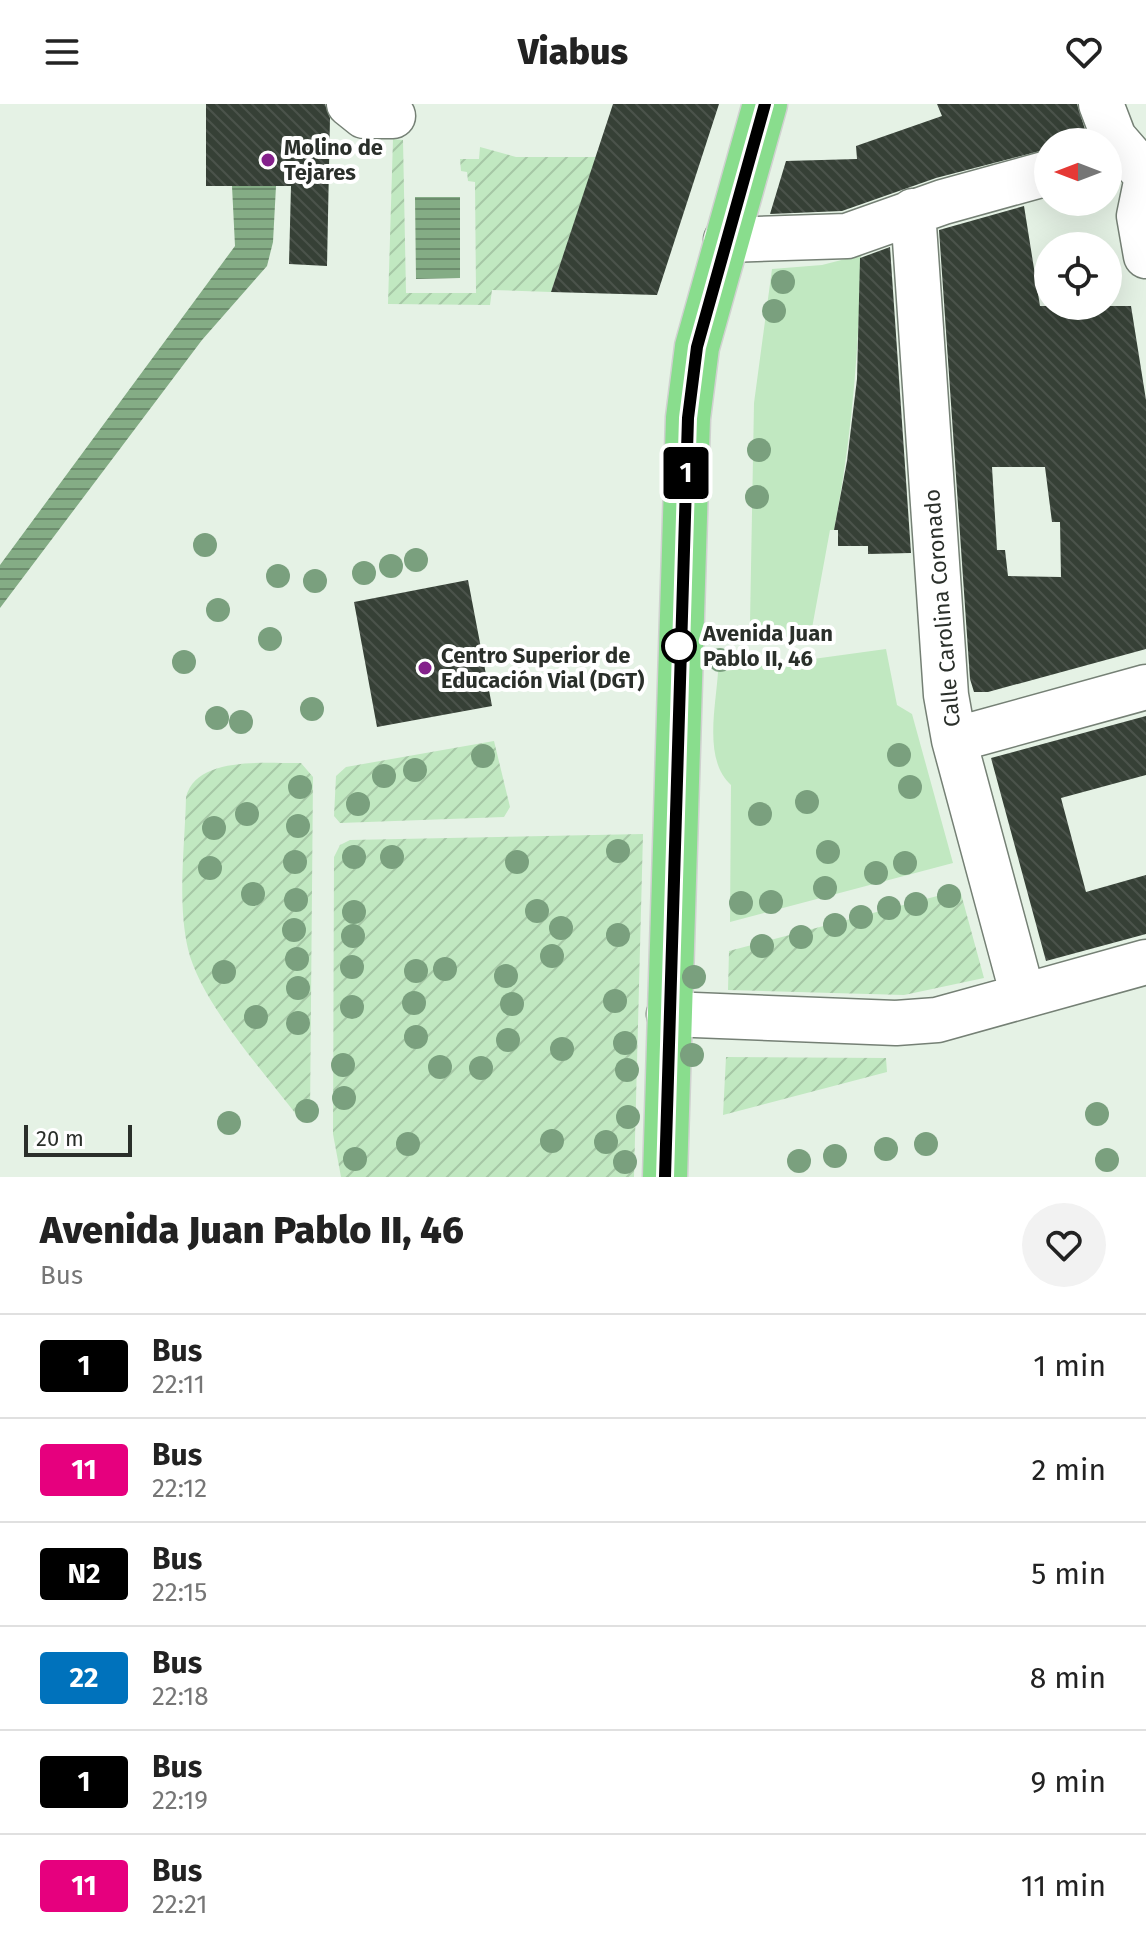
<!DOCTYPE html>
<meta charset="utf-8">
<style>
body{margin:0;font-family:"Fira Sans",sans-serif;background:#f2f2f2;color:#222;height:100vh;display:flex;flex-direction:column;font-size:30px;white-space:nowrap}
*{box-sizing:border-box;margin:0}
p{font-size:26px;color:#767676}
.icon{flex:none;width:44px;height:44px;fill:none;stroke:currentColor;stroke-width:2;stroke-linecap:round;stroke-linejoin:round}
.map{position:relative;height:1073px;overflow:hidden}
.panel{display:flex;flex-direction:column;background:#fff;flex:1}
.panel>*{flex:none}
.badge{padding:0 16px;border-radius:6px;font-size:28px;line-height:52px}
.needle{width:52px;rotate:270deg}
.controls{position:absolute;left:1034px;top:24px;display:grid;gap:16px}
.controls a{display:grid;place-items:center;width:88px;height:88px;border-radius:50%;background:#fff;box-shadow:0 8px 32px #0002;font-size:40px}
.scale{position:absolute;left:24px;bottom:20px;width:108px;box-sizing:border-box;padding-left:8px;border:4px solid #2a2f2a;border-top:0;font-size:22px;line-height:28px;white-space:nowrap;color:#2a2f2a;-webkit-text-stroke:6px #fff;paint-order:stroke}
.map>.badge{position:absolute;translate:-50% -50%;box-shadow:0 0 0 4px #fff}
.round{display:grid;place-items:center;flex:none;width:84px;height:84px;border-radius:42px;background:#f2f2f2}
.overview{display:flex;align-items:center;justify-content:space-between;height:136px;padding:0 40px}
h1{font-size:38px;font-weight:800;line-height:60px}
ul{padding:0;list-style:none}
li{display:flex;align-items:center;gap:24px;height:104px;padding:0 40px;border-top:2px solid #e0e0e0}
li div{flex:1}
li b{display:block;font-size:30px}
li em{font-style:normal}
li .badge{min-width:88px;font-weight:700;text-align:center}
header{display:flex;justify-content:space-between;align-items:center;height:104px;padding:0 40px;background:#fff;font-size:36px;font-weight:800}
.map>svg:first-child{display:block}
</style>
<header><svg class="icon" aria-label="menu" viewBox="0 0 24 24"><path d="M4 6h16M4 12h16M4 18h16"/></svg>Viabus<svg class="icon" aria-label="heart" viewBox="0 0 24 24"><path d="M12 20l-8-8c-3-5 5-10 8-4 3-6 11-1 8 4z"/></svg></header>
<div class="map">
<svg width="1146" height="1073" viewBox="0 0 1146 1073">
<defs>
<pattern id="garden-furrows" width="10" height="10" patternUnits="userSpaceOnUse" patternTransform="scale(2)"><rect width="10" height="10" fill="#c1e8c1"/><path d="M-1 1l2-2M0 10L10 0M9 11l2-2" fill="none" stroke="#a6c7a6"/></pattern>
<pattern id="water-rules" width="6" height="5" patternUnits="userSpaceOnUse" patternTransform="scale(2)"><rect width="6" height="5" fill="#84ac85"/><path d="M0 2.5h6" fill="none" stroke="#6c8c6d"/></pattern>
<pattern id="building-back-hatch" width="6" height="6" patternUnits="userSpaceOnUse" patternTransform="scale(2)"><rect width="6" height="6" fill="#364036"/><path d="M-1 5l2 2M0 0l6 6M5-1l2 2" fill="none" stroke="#4b534b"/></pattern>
</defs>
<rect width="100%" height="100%" fill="#e5f2e5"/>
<!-- park -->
<path fill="#c1e8c1" d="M861,151C859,244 852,334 834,426H830L810,535L789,534L750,519L754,299L772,165L822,161Z
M886,545L897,601L912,610L953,759L730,818L731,681C703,656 716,602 718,568Z"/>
<!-- garden -->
<path fill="url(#garden-furrows)" d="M393,35L403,36L406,189H476L475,78L468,77L467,68L461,67L460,55H479L480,43L516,53H596L551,188L492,186L490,201L388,200Z
M494,637L510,703L504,713L340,719L334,712L336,672L346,663Z
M301,659L313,673L310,1013L307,1016L298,1013C264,968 201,899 188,845C177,797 185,742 186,693C197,651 267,660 301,659Z
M643,730L634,1073H341L333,1030L334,753L340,741L350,736Z
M960,786L984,874L904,891L728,886L729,847Z
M726,953L886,954L887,968L723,1011Z"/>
<!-- water -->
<path fill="url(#water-rules)" d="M232,82H276L273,138L267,162L202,236L0,504V461L235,142Z
M415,93H460V174L416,175Z"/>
<!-- building -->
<path fill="url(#building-back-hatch)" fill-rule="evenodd" d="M206,0H325L330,14L327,162L289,160L291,82H206Z
M613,0H719L657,191L551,188Z
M937,0H1077L1089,38H1048V45L936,74L842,107L770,110L786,57L857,55L856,42L942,12Z
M1024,102L1040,202H1131L1146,296V545L988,588H974L970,575L939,126ZM992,363H1045L1052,418H1060L1061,473L1008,472L1005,446H997Z
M890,143L911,449L868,450V442H838V426H834L847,357L857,275L860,154Z
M468,476L492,602L377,623L354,498Z
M1146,612V671L1061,694L1086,788L1146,771V830L1046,857L991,654Z"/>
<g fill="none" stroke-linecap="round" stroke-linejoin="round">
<defs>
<path id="minor" d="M349,0L364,12H393
M1101,0L1114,34L1146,71
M1146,78L1139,112L1146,152
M913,107L946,591L954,636L1023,892
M726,136L847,132L943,98L1048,69
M954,636L1146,583
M669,910L896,919L937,916L1146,858"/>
<path id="highway" d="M665,1073L688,314L697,243L765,0"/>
</defs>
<!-- minor casing -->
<use href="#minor" stroke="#758075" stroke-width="47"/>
<!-- highway casing -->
<use href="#highway" stroke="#d0d1d0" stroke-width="47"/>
<!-- minor -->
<use href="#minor" stroke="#fff" stroke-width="44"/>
<!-- highway -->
<use href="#highway" stroke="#89dd8d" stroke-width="44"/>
</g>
<!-- trees -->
<g fill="#7aa07e">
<circle cx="783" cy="178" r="12"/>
<circle cx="774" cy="207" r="12"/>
<circle cx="759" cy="346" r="12"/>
<circle cx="757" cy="393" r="12"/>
<circle cx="205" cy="441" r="12"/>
<circle cx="416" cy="456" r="12"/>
<circle cx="391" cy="462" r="12"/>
<circle cx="364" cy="469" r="12"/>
<circle cx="278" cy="472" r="12"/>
<circle cx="315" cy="477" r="12"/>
<circle cx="218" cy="506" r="12"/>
<circle cx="270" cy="535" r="12"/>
<circle cx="720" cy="556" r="12"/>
<circle cx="184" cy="558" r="12"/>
<circle cx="312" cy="605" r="12"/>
<circle cx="217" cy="614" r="12"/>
<circle cx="241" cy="618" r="12"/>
<circle cx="899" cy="651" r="12"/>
<circle cx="483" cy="652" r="12"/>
<circle cx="415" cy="666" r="12"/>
<circle cx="384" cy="672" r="12"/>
<circle cx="300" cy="683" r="12"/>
<circle cx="910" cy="683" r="12"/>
<circle cx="807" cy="698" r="12"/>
<circle cx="358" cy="700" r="12"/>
<circle cx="247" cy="710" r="12"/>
<circle cx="760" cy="710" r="12"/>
<circle cx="298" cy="722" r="12"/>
<circle cx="214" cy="724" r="12"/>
<circle cx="618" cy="747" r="12"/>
<circle cx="828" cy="748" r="12"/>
<circle cx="354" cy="753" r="12"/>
<circle cx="392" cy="753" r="12"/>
<circle cx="295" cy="758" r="12"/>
<circle cx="517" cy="758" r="12"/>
<circle cx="905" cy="759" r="12"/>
<circle cx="210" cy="764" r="12"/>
<circle cx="876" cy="769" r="12"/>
<circle cx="825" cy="784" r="12"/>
<circle cx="253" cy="790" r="12"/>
<circle cx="949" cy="792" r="12"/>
<circle cx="296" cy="796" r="12"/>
<circle cx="771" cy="798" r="12"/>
<circle cx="741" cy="799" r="12"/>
<circle cx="916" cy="800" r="12"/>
<circle cx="889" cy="804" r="12"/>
<circle cx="537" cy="807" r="12"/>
<circle cx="354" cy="808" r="12"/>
<circle cx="861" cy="813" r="12"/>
<circle cx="835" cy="821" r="12"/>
<circle cx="561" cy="824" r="12"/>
<circle cx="294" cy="826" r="12"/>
<circle cx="618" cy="831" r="12"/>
<circle cx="353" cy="832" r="12"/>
<circle cx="801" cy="833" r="12"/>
<circle cx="762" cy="842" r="12"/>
<circle cx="552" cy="852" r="12"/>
<circle cx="297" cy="855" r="12"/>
<circle cx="352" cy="863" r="12"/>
<circle cx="445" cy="865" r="12"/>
<circle cx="416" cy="867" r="12"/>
<circle cx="224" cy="868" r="12"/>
<circle cx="506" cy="872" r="12"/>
<circle cx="694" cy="873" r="12"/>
<circle cx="298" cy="884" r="12"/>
<circle cx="615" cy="897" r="12"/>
<circle cx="414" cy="899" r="12"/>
<circle cx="512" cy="900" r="12"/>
<circle cx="352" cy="903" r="12"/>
<circle cx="256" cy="913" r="12"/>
<circle cx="298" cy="919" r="12"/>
<circle cx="416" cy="933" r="12"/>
<circle cx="508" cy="936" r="12"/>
<circle cx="625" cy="939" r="12"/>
<circle cx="562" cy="945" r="12"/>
<circle cx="692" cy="951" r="12"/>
<circle cx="343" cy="961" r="12"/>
<circle cx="440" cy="963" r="12"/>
<circle cx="481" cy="964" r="12"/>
<circle cx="627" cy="966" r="12"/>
<circle cx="344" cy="994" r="12"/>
<circle cx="307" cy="1007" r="12"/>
<circle cx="1097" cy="1010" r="12"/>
<circle cx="628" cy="1013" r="12"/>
<circle cx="229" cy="1019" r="12"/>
<circle cx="552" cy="1037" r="12"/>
<circle cx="606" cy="1038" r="12"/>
<circle cx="408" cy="1040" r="12"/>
<circle cx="926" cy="1040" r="12"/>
<circle cx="886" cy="1045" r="12"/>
<circle cx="835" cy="1052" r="12"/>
<circle cx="355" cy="1055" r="12"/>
<circle cx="1107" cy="1056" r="12"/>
<circle cx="799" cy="1057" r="12"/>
<circle cx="625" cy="1058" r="12"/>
</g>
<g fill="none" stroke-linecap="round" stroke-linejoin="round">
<defs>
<path id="line" d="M665,1073L688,314L697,243L765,0"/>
</defs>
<!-- line casing -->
<use href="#line" stroke="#fff" stroke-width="18"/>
<!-- line -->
<use href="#line" stroke="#000" stroke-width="12"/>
</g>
<!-- markers -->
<g fill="#84218b" stroke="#fff" stroke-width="3">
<circle cx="268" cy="56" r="8"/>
<circle cx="425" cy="564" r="8"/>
</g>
<circle fill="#fff" stroke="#000" stroke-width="4" cx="679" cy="542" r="16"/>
<g text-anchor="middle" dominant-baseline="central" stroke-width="8" stroke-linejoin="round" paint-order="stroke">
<!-- poi labels -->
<g font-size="22" font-weight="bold" fill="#2a2f2a" stroke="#fff" text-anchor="start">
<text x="284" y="43">Molino de<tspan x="284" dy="25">Tejares</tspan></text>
<text x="441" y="551">Centro Superior de<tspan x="441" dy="25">Educación Vial (DGT)</tspan></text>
</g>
<!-- street labels -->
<g font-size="22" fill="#2a2f2a" stroke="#fff">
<text transform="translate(942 504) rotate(-95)">Calle Carolina Coronado</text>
</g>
<!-- stop labels -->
<g font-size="22" font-weight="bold" fill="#2a2f2a" stroke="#fff" text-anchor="start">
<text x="703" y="529">Avenida Juan<tspan x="703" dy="25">Pablo II, 46</tspan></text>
</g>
</g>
</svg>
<div class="controls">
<a><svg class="needle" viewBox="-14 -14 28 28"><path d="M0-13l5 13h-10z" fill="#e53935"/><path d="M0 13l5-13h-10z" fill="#767676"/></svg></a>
<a><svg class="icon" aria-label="locate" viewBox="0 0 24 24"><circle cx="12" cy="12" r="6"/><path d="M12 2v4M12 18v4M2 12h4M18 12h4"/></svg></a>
</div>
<div class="scale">20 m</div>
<b class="badge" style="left:686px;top:369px;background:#000;color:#fff">1</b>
</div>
<section class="panel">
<div class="overview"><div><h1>Avenida Juan Pablo II, 46</h1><p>Bus</p></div><a class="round"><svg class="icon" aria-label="heart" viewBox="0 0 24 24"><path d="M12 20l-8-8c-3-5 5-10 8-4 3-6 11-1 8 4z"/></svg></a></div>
<ul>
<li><span class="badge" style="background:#000;color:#fff">1</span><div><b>Bus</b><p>22:11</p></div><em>1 min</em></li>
<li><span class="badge" style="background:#e6007e;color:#fff">11</span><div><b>Bus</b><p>22:12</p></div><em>2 min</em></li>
<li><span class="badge" style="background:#000;color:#fff">N2</span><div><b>Bus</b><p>22:15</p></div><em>5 min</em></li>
<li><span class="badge" style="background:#0072bc;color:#fff">22</span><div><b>Bus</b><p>22:18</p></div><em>8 min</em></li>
<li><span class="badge" style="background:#000;color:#fff">1</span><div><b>Bus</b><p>22:19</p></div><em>9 min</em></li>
<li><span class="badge" style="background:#e6007e;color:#fff">11</span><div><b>Bus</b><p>22:21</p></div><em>11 min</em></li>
</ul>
</section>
